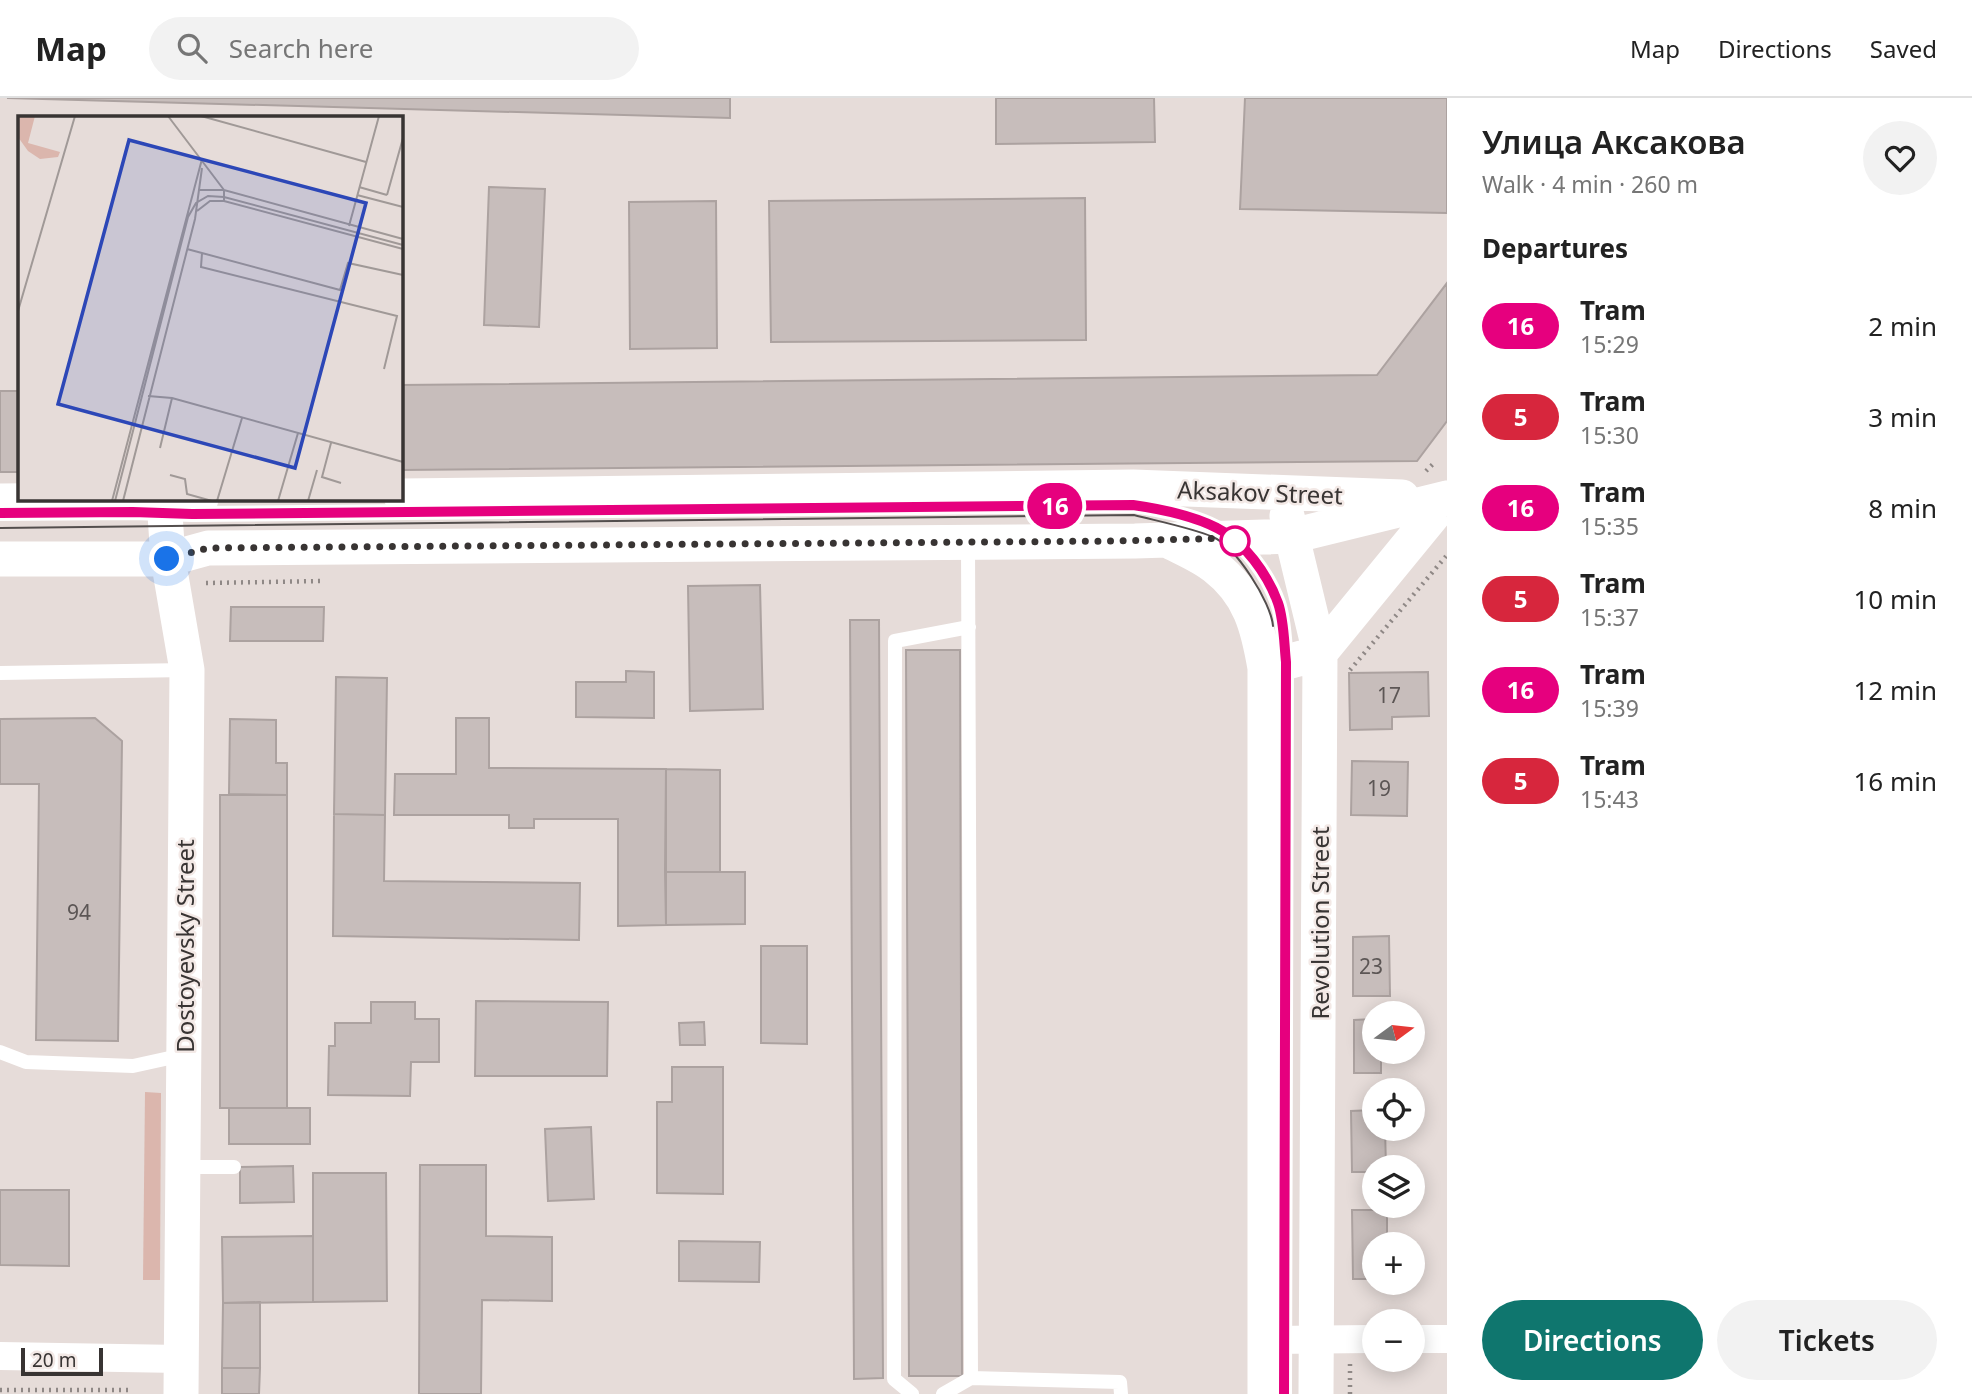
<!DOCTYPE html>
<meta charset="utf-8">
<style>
body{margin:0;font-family:"Noto Sans",sans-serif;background:#f2f2f2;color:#222;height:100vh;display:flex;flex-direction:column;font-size:26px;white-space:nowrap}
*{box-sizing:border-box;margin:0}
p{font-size:23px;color:#767676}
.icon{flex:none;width:38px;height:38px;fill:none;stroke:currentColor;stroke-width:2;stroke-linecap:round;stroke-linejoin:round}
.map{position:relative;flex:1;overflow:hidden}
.sheet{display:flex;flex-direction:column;background:#fff;width:525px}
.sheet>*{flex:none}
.badge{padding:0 14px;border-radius:23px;font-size:24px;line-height:46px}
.needle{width:46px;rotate:75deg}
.buttons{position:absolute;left:1362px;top:903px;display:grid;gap:14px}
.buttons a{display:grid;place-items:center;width:63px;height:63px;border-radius:50%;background:#fff;box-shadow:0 4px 18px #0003;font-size:35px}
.scale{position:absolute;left:21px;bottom:18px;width:82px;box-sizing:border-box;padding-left:7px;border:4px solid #383433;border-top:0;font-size:19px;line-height:24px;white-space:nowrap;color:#383433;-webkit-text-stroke:5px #f3e9e6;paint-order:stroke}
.you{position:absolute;width:35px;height:35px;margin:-18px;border:5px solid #fff;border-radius:50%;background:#1a73e8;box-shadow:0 0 0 10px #1a73e833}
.map>.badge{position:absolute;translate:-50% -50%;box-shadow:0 0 0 4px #fff}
h2{padding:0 35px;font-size:26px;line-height:63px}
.round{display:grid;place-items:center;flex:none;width:74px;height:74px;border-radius:37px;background:#f2f2f2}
.headline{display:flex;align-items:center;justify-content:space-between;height:119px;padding:0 35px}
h1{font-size:33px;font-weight:600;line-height:52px}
.action{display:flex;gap:14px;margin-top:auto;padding:14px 35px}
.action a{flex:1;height:80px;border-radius:42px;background:#0f766e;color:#fff;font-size:28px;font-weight:600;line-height:80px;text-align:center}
.action a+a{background:#f2f2f2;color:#222}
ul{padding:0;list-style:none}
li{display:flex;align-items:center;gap:21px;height:91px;padding:0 35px}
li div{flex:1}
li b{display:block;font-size:26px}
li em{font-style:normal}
li .badge{min-width:77px;font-weight:700;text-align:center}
header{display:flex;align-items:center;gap:42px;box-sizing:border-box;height:98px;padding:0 35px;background:#fff;border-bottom:2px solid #e0e0e0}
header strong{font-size:33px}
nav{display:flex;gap:38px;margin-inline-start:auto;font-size:24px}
.search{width:490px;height:63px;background:#f2f2f2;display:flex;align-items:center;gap:18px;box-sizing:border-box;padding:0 24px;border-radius:38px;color:#767676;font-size:26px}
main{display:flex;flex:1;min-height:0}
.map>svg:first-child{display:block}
</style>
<header>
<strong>Map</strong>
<div class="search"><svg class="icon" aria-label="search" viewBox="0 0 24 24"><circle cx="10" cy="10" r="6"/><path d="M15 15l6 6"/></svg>Search here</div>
<nav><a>Map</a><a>Directions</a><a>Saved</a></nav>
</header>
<main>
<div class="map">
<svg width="1447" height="1296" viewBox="0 0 1447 1296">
<rect width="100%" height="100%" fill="#e6dcd9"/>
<!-- green -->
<path fill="#dbb6ad" d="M145,994L161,995L160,1182H143Z"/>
<!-- building -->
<path fill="#c7bdbb" stroke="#aca2a0" stroke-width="2" d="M7,0H730V20Z
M996,0H1154L1155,44L996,46Z
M1245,0H1447V115L1240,111Z
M489,89L545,91L539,229L484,227Z
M1085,100L1086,242L771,244L769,103Z
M716,103L717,250L630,251L629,104Z
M1447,185V323L1417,363L401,372V287L1377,277Z
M0,293H19V374H0Z
M760,487L763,611L690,613L688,488Z
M231,509H324L323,543H230Z
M850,522H879L883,1280L854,1281Z
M906,552H960L962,1278H909Z
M626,573L654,574V620L576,619V584H626Z
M1428,574L1429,618L1392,619V631L1350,632L1349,575Z
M336,579L387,580L385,717L334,716Z
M95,620L122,643L118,943L36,942L39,686H0V621Z
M456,620H489V670L666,671V827L618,828V721H534V730H509V717H394L395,676H456Z
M230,621L276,622V665H287V697L229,696Z
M1352,663L1408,664L1407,718L1351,717Z
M666,671L720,672V774H665Z
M220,697H287V1010H220Z
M334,716L385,717L384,783L580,785L579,842L333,838Z
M665,774H745V826L666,827Z
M1389,838L1390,898H1353V839Z
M761,848H807V946L761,945Z
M476,903L608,904L607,978H475Z
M371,904H415V921H439V964H411L410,998L328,997L329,948H335V925H371Z
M1374,921V954H1381V975H1354V922Z
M704,924L705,947H680L679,925Z
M672,969H723V1096L657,1095V1004H672Z
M229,1010H310V1046H229Z
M1374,1012V1031H1385L1386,1069H1374V1074H1352L1351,1013Z
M591,1029L594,1101L548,1103L545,1031Z
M420,1067H486V1138L552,1139V1203L482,1202L481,1296H419Z
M293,1068L294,1104L240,1105V1069Z
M313,1075H386L387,1203L313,1204Z
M0,1092H69V1168L0,1167Z
M1352,1112H1387V1146H1374V1181H1353Z
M313,1138V1204L223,1205L222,1139Z
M679,1143L760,1144L759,1184L679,1183Z
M260,1204V1270H222L223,1205Z
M222,1270H260L259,1296H222Z"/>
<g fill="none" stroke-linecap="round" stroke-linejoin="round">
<!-- path -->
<path stroke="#8f8886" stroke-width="4.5" stroke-dasharray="2 5" stroke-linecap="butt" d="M1426,373L1435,364
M206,485L323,483
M1350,572L1447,457
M0,1292H132
M1350,1296V1265"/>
<!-- service -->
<path stroke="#fff" stroke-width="14" d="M968,444L971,1280L1120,1284L1121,1296
M0,575L187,572
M0,954L26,964L133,968L183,957
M183,1069H234
M912,1296L894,1281L895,543L969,529
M943,1296L971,1280"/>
<!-- minor -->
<path stroke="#fff" stroke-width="28" d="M1412,1241H1447
M1265,1242L1374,1241
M0,1258L181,1261"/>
<!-- tertiary -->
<path stroke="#fff" stroke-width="35" d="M401,398L1133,389L1402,399
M164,401L168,461L187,572L181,1296
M0,403L201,401
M1287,418L1320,555L1316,1296
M1167,442C1182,450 1202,458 1215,469C1250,496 1258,529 1265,570V1296
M0,461H168L208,450L1135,443L1292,438L1447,400
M1265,570L1320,555L1447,400"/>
<!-- tram -->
<path stroke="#534e4d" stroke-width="2" d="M0,415L133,414L165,417L1133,407C1199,417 1254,436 1278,505C1284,523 1284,545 1286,564L1284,1296
M0,430L1134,417C1157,423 1192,430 1213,439C1236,449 1271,504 1273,528"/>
</g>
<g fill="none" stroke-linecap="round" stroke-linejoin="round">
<defs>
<path id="line" d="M0,415L133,414L192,416L1133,407C1161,411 1192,417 1217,430C1244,443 1268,477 1278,505C1284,522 1284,545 1286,564L1284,1296"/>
</defs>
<!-- line casing -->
<use href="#line" stroke="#fff" stroke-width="16"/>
<!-- line -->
<use href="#line" stroke="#e6007e" stroke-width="10"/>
<!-- walk -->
<path stroke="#383433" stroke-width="7" stroke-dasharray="0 12.6" d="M167,461L208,450L1118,443L1232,440L1235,443"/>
</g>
<!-- markers -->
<circle fill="#fff" stroke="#e6007e" stroke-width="3.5" cx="1235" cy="443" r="14"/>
<g text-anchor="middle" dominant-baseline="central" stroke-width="5" stroke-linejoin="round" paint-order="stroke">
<!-- number labels -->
<g font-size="21" fill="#5c5655">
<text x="1389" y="597">17</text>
<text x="1379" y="690">19</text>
<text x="79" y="814">94</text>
<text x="1371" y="868">23</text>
</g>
<!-- street labels -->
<g font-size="24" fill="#383433" stroke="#f3e9e6">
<text transform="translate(1260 394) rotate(2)">Aksakov Street</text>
<text transform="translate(1319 825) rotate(-90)">Revolution Street</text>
<text transform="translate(184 848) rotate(-90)">Dostoyevsky Street</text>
</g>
</g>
<!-- overview -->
<g transform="translate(18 18)">
<rect width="385" height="385" fill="#e6dcd9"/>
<path d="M0,0H17L10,27L42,36L40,41L22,43L10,35L0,21Z" fill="#dbb6ad"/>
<path fill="none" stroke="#a09997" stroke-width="2" d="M150,0L206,74V85M183,0L348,46M341,71L369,79M180,74H206L385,123M339,79L385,91M369,79L385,22M179,95L192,85H206L385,133M331,110L361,0M169,133L322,174L330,147L385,159M184,137L183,151L379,200L366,253M0,195L57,0M130,280L154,282L385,346M313,327L304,361L323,367M142,332L154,282M152,359L167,363L169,378L194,385M94,385L184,43M97,385L170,101L178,87L190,80L206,81L385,129M105,385L177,103L184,52M199,385L224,302M260,385L280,317M290,385L299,354"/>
<path fill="#2c47b7" fill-opacity="0.15" stroke="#2c47b7" stroke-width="3.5" d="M111,24L348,87L277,352L40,288Z"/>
<rect width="385" height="385" fill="none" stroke="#383433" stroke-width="3.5"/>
</g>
</svg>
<div class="buttons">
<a><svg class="needle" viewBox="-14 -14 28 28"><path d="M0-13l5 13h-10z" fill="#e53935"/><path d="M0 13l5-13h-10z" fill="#767676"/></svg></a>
<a><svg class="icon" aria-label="locate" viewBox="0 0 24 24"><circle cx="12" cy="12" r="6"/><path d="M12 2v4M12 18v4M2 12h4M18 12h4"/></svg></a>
<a><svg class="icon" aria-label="layers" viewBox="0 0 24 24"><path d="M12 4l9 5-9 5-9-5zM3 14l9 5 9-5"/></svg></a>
<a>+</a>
<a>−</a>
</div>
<div class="scale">20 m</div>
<div class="you" style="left:167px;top:461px"></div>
<b class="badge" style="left:1055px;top:408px;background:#e6007e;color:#fff">16</b>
</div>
<section class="sheet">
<div class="headline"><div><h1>Улица Аксакова</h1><p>Walk · 4 min · 260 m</p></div><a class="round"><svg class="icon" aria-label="heart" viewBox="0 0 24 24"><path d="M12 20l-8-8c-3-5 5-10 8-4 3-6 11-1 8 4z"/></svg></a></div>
<h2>Departures</h2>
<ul>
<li><span class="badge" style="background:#e6007e;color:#fff">16</span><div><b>Tram</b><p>15:29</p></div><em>2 min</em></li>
<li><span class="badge" style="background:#d7263d;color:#fff">5</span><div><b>Tram</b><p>15:30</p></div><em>3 min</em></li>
<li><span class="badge" style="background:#e6007e;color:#fff">16</span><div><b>Tram</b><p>15:35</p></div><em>8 min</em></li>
<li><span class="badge" style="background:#d7263d;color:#fff">5</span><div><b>Tram</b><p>15:37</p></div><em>10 min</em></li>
<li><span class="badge" style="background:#e6007e;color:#fff">16</span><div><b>Tram</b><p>15:39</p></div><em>12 min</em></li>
<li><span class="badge" style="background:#d7263d;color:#fff">5</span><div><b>Tram</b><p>15:43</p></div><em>16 min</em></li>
</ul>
<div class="action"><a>Directions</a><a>Tickets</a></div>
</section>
</main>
